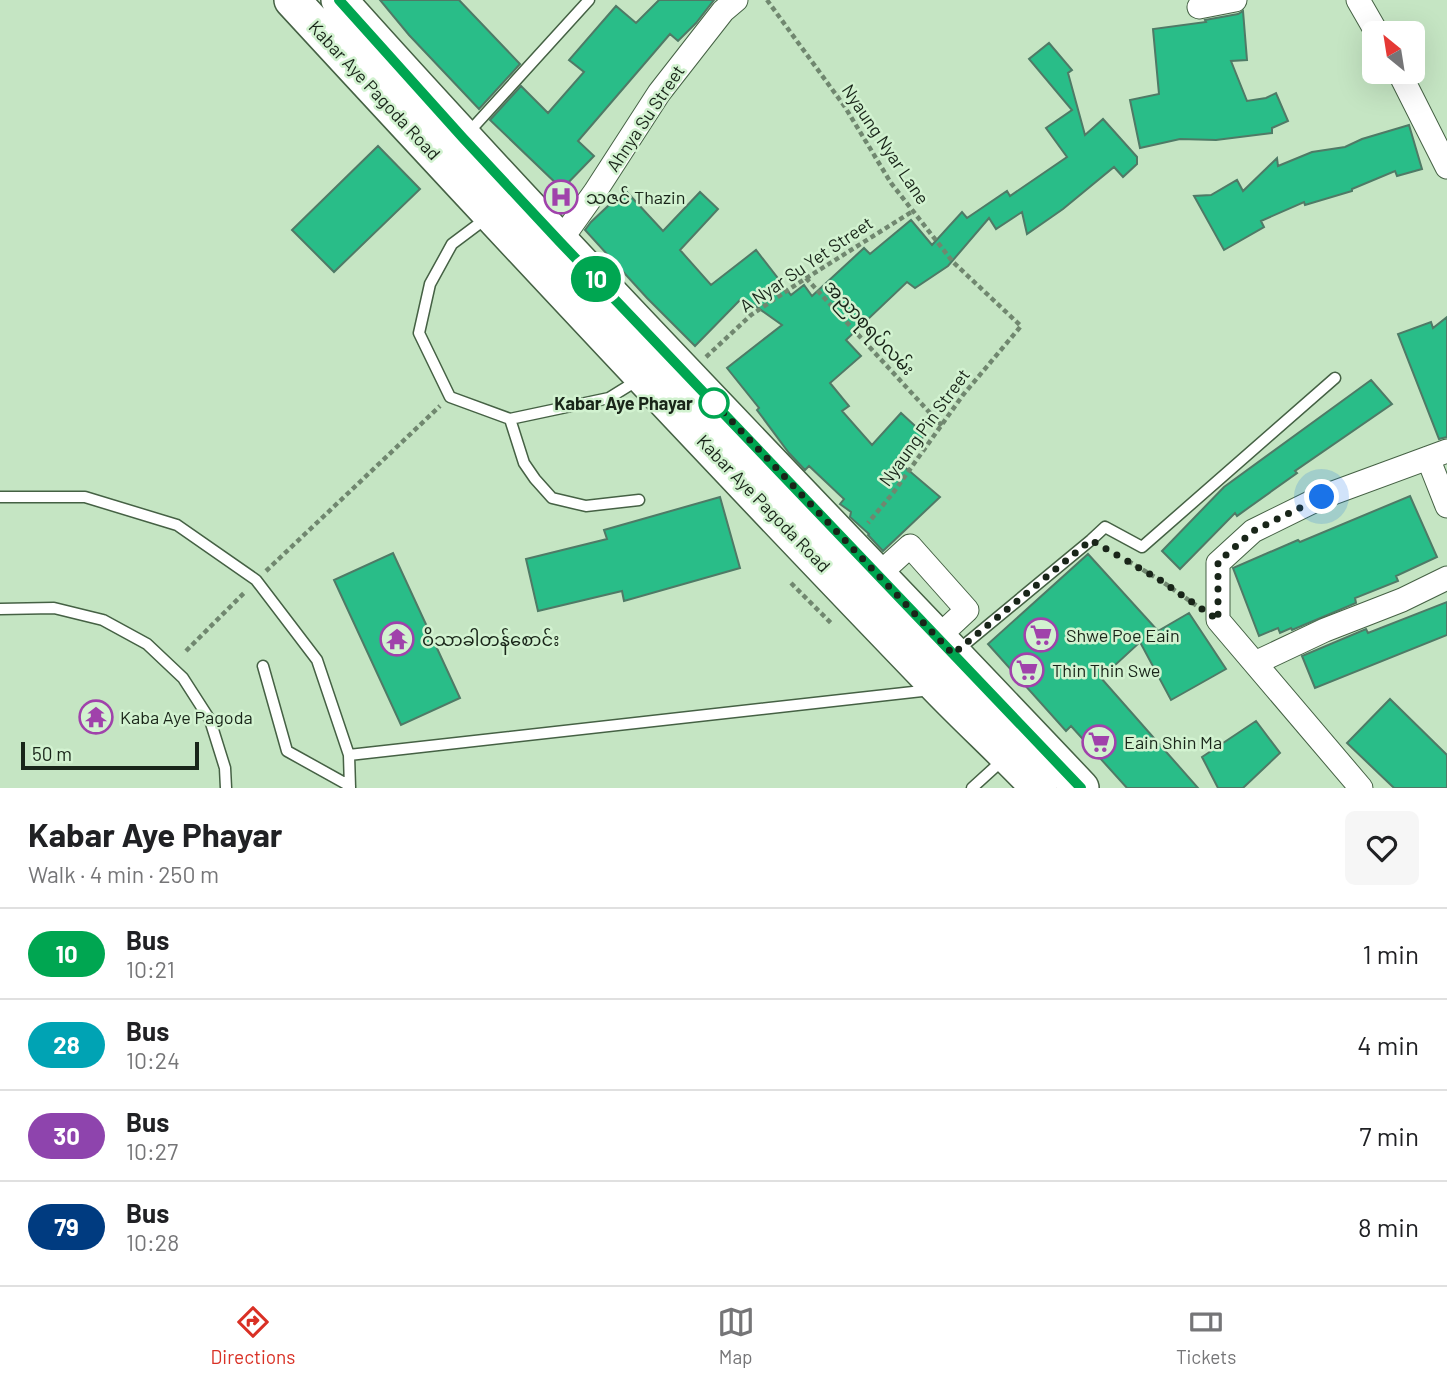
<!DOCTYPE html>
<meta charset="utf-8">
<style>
body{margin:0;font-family:Barlow,"Noto Sans Myanmar",sans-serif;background:#f6f6f6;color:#202124;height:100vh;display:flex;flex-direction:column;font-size:26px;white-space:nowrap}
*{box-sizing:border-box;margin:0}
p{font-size:23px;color:#757577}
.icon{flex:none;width:38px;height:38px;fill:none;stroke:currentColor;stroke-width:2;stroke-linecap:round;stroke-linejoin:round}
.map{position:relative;height:788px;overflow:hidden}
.sheet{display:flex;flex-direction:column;background:#fff;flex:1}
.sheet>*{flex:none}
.badge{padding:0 14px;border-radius:23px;font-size:24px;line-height:46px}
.needle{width:46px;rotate:330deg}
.tools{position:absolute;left:1362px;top:21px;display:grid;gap:14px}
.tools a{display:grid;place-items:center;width:63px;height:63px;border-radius:10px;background:#fff;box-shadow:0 7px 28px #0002;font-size:35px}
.scale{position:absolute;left:21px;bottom:18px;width:178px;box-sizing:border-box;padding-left:7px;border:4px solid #192519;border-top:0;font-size:19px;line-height:24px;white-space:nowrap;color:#192519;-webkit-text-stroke:5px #d2f2d0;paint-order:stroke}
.you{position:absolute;width:35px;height:35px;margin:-18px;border:5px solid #fff;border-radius:50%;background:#1a73e8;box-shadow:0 0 0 10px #1a73e833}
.map>.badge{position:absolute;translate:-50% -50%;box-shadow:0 0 0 4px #fff}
.round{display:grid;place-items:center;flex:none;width:74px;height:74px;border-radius:10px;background:#f6f6f6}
.head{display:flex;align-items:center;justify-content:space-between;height:119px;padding:0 28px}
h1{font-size:33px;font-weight:700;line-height:52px}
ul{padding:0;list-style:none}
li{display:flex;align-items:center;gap:21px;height:91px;padding:0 28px;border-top:2px solid #e0e0e0}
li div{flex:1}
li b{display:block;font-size:26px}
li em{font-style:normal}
li .badge{min-width:77px;font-weight:700;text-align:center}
.menu{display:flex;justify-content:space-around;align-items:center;height:98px;border-top:2px solid #e0e0e0;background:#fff;font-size:19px;color:#757577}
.menu a{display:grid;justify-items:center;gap:4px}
.menu .active{color:#d93025}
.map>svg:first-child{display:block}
</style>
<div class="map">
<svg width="1447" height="788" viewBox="0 0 1447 788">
<rect width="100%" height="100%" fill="#c5e5c3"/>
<!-- building -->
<path fill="#29bd88" stroke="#4f7a66" stroke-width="2" d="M380,0H459L520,64L479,109L409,35Z
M659,0H714L696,23L678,41L670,34L578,141L594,156L562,189L490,120L521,86L548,113L584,72L569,60L616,6L636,23Z
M1243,11L1247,60L1231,61L1247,101L1266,98L1276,93L1288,121L1272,128V133L1216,140L1180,139L1140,148L1130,100L1159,94L1153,29L1206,22L1205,20L1238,14Z
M1049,43L1072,70L1068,73L1085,135L1103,119L1137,157V164L1123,177L1114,167L1063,209L1027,234L1022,212L996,229L989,218L948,266L915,288L907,282L846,340L861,356L830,383L849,406L842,411L872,445L901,413L925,435L900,463L940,497L883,551L868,535L869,534L850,517L851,512L840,504L844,499L809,466L805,470L789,453L757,410L759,408L727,368L782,325L751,303L746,307L740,300L695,346L647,298L585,230L591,222L625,190L663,231L700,192L718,209L680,250L711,285L756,250L791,295L804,285L812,296L864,248L870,254L911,220L932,245L962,212L967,218L1007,191L1010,196L1067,157L1046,128L1072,110L1029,59Z
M1409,125L1422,169L1397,176L1395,171L1352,189V191L1305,205L1304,202L1261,221L1264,227L1224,250L1194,196L1211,195L1237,180L1243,191L1277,158L1278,166L1312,152L1345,147L1362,139Z
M378,146L420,189L334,272L292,230Z
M1447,317V437L1439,439L1398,334L1431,322L1433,328Z
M1371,380L1392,404L1295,471L1297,473L1237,516L1235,513L1180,569L1162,551L1224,487Z
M1410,496L1437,557L1396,576L1398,581L1355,598L1356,603L1292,630L1291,628L1280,633L1278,628L1259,636L1233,568L1298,540L1300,542Z
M720,497L740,568L624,601L622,591L538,611L526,559L607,539L604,530Z
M393,553L460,698L401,725L334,580Z
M1088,554L1158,631L1189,613L1226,669L1171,700L1140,642L1101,678L1198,788H1127L1071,726L1066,731L988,644Z
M1447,602V635L1315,688L1302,656L1366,629L1368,633Z
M1390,699L1447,755V788H1394L1347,743Z
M1256,721L1280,753L1243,788H1218L1202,757Z"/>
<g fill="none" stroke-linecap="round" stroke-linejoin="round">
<defs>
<path id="lane" d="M468,133L589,0
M488,217L452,244L430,284L419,333L450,397L510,419L609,398L638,380
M510,419L524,463L535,479L552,498L586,506L639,500
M0,497H85L177,525L256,580L317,660L349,755L350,788
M0,609L54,608L103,620L147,644L183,678L210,720L225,768L226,788
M958,650L1091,540L1105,527L1142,547L1335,378
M263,666L287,751L350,786
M349,755L931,690
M972,788L1005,758"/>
<path id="street" d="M1358,0L1377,33
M1199,7L1235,0
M1399,72L1447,167
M560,241L595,192L659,93L723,11L736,0
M1428,458L1447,506
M878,575L910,546L967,610L937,638
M1255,663L1325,630L1402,600L1447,578
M1361,788L1218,620V563L1253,531L1322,497L1447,451"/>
<path id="primary" d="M292,0C505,231 720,461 939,688C972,722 1007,754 1039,788
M339,0C580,269 833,526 1081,788"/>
</defs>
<!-- lane casing -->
<use href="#lane" stroke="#456144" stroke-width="13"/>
<!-- street casing -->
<use href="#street" stroke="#456144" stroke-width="25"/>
<!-- primary casing -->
<use href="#primary" stroke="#456144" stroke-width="38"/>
<!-- path -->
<path stroke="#70876f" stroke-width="4.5" stroke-dasharray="5 3.5" stroke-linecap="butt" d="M767,0L845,107L891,183L953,262L1021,326L963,395L893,493L868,523
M806,278L942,426
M706,357L751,315L797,284L913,211
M1128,561L1160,580L1197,606
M266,571L440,406
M791,583L832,624
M186,651L245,592"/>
<!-- lane -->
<use href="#lane" stroke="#fff" stroke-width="10"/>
<!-- street -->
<use href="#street" stroke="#fff" stroke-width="23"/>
<!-- primary -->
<use href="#primary" stroke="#fff" stroke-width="35"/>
</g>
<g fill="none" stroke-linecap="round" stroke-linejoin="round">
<defs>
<path id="line" d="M339,0L463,138L560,242L1081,788"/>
</defs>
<!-- line casing -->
<use href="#line" stroke="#fff" stroke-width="16"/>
<!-- line -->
<use href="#line" stroke="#00a651" stroke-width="10"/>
<!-- walk -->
<path stroke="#192519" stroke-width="7" stroke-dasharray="0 12.6" d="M714,403L706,394L953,654L1091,540L1160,580L1218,620V562L1253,531L1322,497"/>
</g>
<!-- icons -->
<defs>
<symbol id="hospital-ring" viewBox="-11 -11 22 22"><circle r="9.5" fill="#d2f2d0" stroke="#a042ab" stroke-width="1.5"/><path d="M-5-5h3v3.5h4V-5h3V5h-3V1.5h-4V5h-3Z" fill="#a042ab"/></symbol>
<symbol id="supermarket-ring" viewBox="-11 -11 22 22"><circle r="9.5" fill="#d2f2d0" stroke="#a042ab" stroke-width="1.5"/><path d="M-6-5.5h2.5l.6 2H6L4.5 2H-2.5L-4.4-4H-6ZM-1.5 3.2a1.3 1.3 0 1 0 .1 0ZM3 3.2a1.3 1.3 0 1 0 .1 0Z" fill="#a042ab"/></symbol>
<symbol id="temple-ring" viewBox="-11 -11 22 22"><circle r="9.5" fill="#d2f2d0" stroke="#a042ab" stroke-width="1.5"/><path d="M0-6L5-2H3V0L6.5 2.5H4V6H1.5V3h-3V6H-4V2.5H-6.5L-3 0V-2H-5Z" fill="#a042ab"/></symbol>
</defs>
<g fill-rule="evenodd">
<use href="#hospital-ring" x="542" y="178" width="38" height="38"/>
<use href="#supermarket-ring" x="1022" y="616" width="38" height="38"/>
<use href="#temple-ring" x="378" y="620" width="38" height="38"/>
<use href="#supermarket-ring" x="1008" y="651" width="38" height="38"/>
<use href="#temple-ring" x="77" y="698" width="38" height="38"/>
<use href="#supermarket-ring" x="1080" y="723" width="38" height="38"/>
</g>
<!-- markers -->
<circle fill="#fff" stroke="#00a651" stroke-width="3.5" cx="714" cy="403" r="14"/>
<g text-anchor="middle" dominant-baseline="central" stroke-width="5" stroke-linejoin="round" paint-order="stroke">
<!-- street labels -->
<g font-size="18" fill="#192519" stroke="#d2f2d0">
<text transform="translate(375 90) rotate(47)">Kabar Aye Pagoda Road</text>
<text transform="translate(645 118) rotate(-56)">Ahnya Su Street</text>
<text transform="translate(886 144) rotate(56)">Nyaung Nyar Lane</text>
<text transform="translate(806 264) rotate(-34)">A Nyar Su Yet Street</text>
<text transform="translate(870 327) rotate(47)">အညာစုရပ်လမ်း</text>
<text transform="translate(924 427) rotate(-54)">Nyaung Pin Street</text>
<text transform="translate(764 503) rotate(46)">Kabar Aye Pagoda Road</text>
</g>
<!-- poi labels -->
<g font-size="18" fill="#192519" stroke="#d2f2d0" text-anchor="start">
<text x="586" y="197">သဇင် Thazin</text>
<text x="1066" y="635">Shwe Poe Eain</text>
<text x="422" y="639">ဝိသာခါတန်စောင်း</text>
<text x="1052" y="670">Thin Thin Swe</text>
<text x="120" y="717">Kaba Aye Pagoda</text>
<text x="1124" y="742">Eain Shin Ma</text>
</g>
<!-- stop labels -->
<g font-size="18" font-weight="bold" fill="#192519" stroke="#d2f2d0" text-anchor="end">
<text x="693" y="403">Kabar Aye Phayar</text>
</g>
</g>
</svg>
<div class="tools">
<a><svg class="needle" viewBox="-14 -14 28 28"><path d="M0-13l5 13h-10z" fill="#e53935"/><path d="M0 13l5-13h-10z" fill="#757577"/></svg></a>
</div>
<div class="scale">50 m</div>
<div class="you" style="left:1322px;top:497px"></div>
<b class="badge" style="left:596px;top:279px;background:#00a651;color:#fff">10</b>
</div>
<section class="sheet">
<div class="head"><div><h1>Kabar Aye Phayar</h1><p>Walk · 4 min · 250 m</p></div><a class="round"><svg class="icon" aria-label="heart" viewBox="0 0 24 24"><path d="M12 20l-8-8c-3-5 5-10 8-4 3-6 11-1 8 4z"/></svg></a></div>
<ul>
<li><span class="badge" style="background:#00a651;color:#fff">10</span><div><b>Bus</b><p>10:21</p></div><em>1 min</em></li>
<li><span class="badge" style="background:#00a3b4;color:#fff">28</span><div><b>Bus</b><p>10:24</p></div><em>4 min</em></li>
<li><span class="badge" style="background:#8e44ad;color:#fff">30</span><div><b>Bus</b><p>10:27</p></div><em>7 min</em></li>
<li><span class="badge" style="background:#003b80;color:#fff">79</span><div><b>Bus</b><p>10:28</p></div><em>8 min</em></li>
</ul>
</section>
<nav class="menu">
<a class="active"><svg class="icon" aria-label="directions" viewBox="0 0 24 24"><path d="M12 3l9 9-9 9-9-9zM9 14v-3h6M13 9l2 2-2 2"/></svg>Directions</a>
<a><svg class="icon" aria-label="map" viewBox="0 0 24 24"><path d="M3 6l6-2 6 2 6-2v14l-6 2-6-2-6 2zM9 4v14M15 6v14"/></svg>Map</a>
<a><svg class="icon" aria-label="tickets" viewBox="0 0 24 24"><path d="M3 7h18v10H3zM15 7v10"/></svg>Tickets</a>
</nav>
